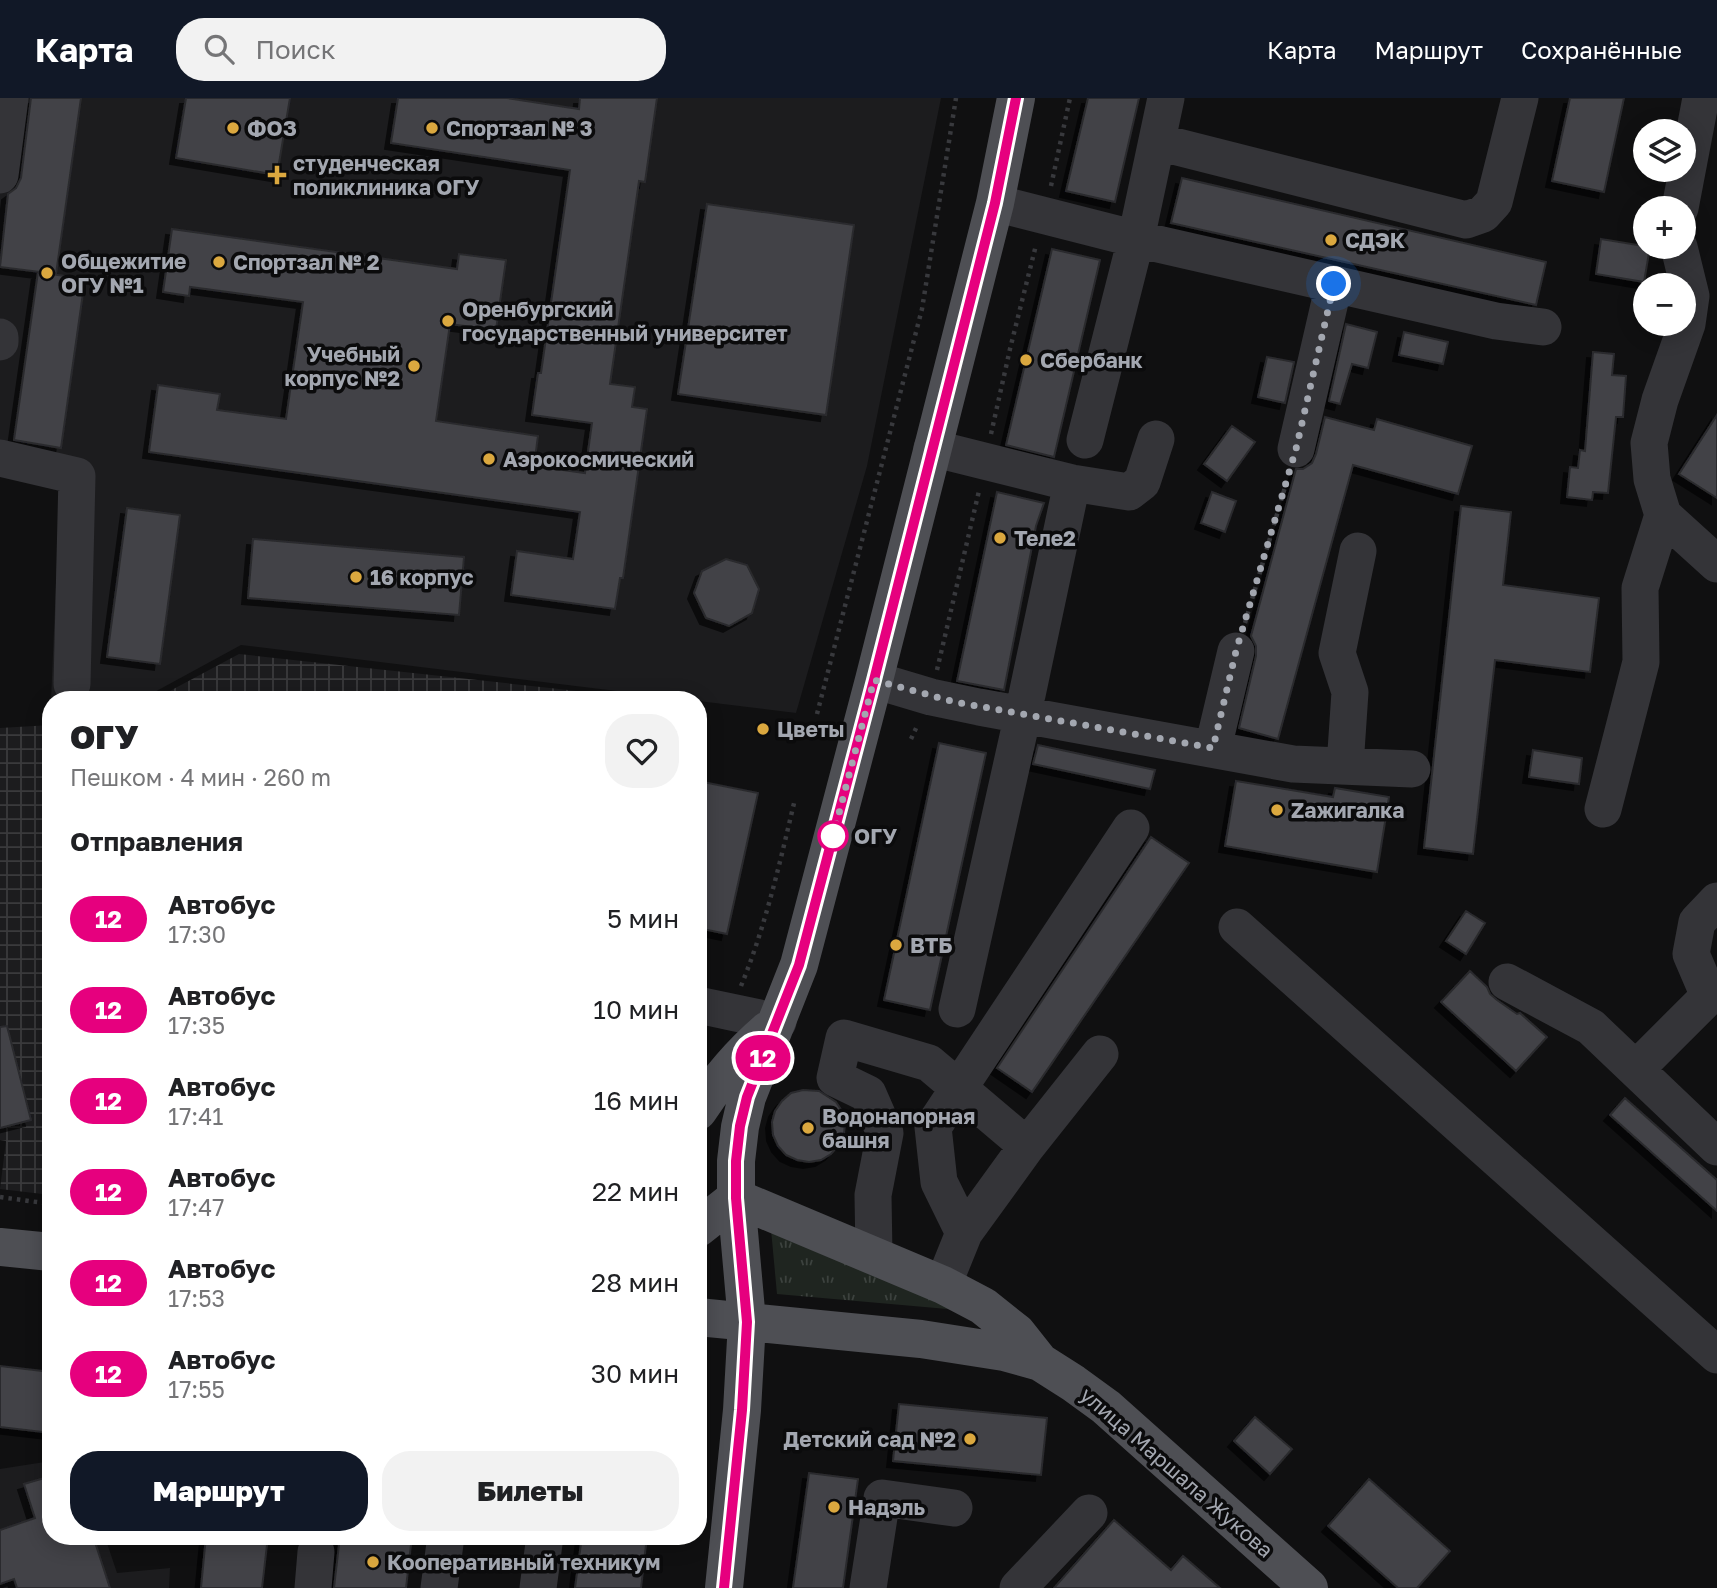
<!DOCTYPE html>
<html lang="ru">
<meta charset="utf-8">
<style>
body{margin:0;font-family:"Golos Text",sans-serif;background:#f2f2f2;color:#202124;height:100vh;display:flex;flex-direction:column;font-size:26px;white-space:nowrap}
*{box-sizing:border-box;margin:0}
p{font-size:23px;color:#757577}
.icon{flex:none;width:38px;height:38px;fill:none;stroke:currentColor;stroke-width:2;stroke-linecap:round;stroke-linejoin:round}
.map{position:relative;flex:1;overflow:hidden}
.sheet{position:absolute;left:42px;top:593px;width:665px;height:854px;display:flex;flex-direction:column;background:#fff;border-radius:28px;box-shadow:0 4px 18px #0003}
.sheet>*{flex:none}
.badge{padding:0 14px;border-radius:23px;font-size:24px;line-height:46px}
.buttons{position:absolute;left:1633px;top:21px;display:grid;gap:14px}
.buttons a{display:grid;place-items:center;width:63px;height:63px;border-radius:50%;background:#fff;box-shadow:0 4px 18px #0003;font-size:35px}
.you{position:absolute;width:35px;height:35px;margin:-18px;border:5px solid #fff;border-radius:50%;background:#1a73e8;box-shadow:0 0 0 10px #1a73e833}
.map>.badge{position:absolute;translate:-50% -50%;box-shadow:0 0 0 4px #fff}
h2{padding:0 28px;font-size:26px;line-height:63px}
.round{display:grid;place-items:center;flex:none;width:74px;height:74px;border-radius:28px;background:#f2f2f2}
.head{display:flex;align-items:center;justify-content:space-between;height:119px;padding:0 28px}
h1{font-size:33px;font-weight:800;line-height:52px}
.button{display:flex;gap:14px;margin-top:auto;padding:14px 28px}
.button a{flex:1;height:80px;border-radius:28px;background:#111827;color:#fff;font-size:28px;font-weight:800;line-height:80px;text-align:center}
.button a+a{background:#f2f2f2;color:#202124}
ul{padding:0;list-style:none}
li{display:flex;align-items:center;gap:21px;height:91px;padding:0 28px}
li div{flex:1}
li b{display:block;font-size:26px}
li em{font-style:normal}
li .badge{min-width:77px;font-weight:700;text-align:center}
header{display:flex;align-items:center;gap:42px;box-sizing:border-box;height:98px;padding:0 35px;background:#111827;color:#fff}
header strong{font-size:33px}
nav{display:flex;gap:38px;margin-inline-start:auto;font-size:24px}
.search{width:490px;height:63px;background:#f2f2f2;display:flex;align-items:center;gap:18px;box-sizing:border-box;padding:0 24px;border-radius:28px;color:#757577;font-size:26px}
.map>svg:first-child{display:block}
</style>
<header>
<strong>Карта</strong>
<div class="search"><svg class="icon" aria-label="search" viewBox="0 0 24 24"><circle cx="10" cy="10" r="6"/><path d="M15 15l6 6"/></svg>Поиск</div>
<nav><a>Карта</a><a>Маршрут</a><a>Сохранённые</a></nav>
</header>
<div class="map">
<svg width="1717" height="1490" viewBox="0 0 1717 1490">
<defs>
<pattern id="industrial-grid" width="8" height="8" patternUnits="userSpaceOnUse" patternTransform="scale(1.75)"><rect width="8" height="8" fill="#1c1c1e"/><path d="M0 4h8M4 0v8" fill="none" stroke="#3a3a3c"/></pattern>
<pattern id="grass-tufts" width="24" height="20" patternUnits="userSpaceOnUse" patternTransform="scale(1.75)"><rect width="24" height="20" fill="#1f2520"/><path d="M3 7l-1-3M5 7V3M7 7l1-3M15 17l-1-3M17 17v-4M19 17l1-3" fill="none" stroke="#3c423e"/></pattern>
<filter id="shadow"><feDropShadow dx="-6" dy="6" stdDeviation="0" flood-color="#0009"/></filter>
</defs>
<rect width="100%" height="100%" fill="#101011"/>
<!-- built -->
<path fill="#1c1c1e" d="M12,0H941L867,368L796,615L241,547L140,602H51L60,391L0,378V73Z
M51,1363V1438L105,1439L117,1475L170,1470L169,1490H0V1371Z"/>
<!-- industrial -->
<path fill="url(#industrial-grid)" d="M239,556L605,596L604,602H153Z
M51,627V1097L0,1091L6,1043L0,1042V630Z"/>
<!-- grass -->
<path fill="url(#grass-tufts)" d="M771,1131L959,1212L777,1196Z"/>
<!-- building -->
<path fill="#424346" stroke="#2a2a2d" stroke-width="2" filter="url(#shadow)" d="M31,0H81L56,176L0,169L8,96L16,90L21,80Z
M186,0H290L277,77L176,60Z
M398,0H507L579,11L580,0H657L645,84L639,83L610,286L635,289L632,309L647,311L623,480H620L615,511L511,497L517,453L573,461L580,414L149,354L158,287L220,296L217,312L286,321L303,204L190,189L189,198L163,194L172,131L457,171L459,156L506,162L496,232L450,226L436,323L538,338L534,368L585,375L592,325L532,317L538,275H541L570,72L391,45Z
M1088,0H1139L1115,104L1066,93Z
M1570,0H1624L1604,94L1552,83Z
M1182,80L1546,164L1536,207L1171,125Z
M707,106L854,127L826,317L678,296Z
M1601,141L1650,149L1644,184L1596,176Z
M1052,151L1100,162L1054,359L1006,347Z
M38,174L85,181L61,350L14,342Z
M1346,226L1377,234L1368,270L1352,266L1340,306L1329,303Z
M1404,234L1448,244L1443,266L1399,257Z
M1593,254L1614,256L1612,277L1626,278L1623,319H1616L1608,395L1593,394L1592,402L1567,399L1570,369L1578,370L1580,352L1585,353Z
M1267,259L1294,264L1285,305L1258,299Z
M1717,317V400L1679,376Z
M1325,319L1374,332L1377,321L1472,348L1458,396L1353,367L1278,641L1239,630L1256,558V548L1251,538L1296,371H1303L1312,365L1316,356Z
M1232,328L1255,344L1227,383L1204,366Z
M997,394L1044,405L1036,428L1004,592L957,583Z
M1212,394L1236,403L1225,434L1201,425Z
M1461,408L1511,414L1503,487L1599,500L1590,574L1495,562L1473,756L1424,750Z
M127,410L180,417L160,566L107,559Z
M253,441L464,459L459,517L248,500Z
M726,461L747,467L759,491L752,515L729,528L706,520L694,495L702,473Z
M939,645L986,655L930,912L884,902Z
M1038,647L1155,672L1150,691L1033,666Z
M1533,652L1582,660L1579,686L1529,679Z
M698,683L758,695L727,836L698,830Z
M1236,683L1333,699L1335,690L1389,699L1377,774L1225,748Z
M1151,739L1189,765L1032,994L997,970Z
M1466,813L1485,825L1466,856L1446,843Z
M1470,873L1487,889L1490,896L1497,902L1517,916L1520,915L1547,939L1516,973L1441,904Z
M7,928L31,1022L0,1030V929Z
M803,992L819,993L836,1004L842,1013L845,1024L844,1036L839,1047L831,1056L821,1062L809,1064L797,1062L786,1057L778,1048L773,1037L772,1024L775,1013L782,1003L791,995Z
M1625,1000L1717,1082V1113L1610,1017Z
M0,1268L51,1274V1335L0,1329Z
M899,1306L1047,1320L1041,1377L893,1363Z
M1255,1319L1292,1351L1270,1376L1234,1343Z
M809,1375L858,1381L843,1490H793Z
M51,1378V1438H93L110,1490H17L14,1481L0,1486V1432L35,1420L24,1386Z
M1369,1381L1450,1453L1417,1490H1398L1328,1428Z
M1114,1422L1171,1472L1183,1458L1220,1490H1054Z
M206,1438H268L262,1490H201Z
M340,1438H412L406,1490H334Z
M582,1438H647L641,1490H575Z"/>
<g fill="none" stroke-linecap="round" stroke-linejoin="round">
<!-- path -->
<path stroke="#38393d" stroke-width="4.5" stroke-dasharray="3.5 5" stroke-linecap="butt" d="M1051,88L1070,0
M991,336L1010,251L1036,147
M1245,525L1288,379
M937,572L979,393
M817,616L922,211L956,0
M911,641L918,626
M741,888C766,827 780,764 795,701
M0,1099L51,1106"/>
<!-- minor -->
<path stroke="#343438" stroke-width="37" d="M1158,44L1466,122L1483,116L1494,104L1520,0
M0,77L10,0
M995,105L1136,141L1496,223L1543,229
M1680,110L1701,0
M1679,149L1691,198L1687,226L1660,302L1649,345L1652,381L1663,417L1717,466
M0,239V244
M1085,342L1136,141L1166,0
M932,350L1072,385L1129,394L1142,384L1156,341
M1296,351L1334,186
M0,360L77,378L72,586
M874,582L931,599L979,609L1293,666L1412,671
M1027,597L1072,385
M1213,650L1236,553
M1345,668L1350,594L1337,555L1358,453
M1603,711L1641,564L1640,490L1663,417
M1237,829L1717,1257
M1507,884L1591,929L1717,1049
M698,907L778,924
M957,911L1023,616
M1637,970L1709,898L1691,856L1697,824L1717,803
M964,1135L939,1084L933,1029L1131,730
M874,1157L873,1097L885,1035L868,996L835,980L844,940L929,965L1027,1048
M943,1187L964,1135L1027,1048L1100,956
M313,1490L316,1454
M439,1490L446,1438
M538,1490L545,1438
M868,1490L882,1400L954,1410
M1018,1490L1089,1415"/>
<!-- major -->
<path stroke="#4e4f54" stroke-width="38" d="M698,1013C718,982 740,956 768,932
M736,1100L943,1187L983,1208L1017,1235L1040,1264
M698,1130L736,1100
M0,1149L51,1154
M698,1219L921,1241L1004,1254L1040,1264L1073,1285L1106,1309L1309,1490
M724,1490L742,1312L747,1224L736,1100V1063L740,1029L747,999L799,867L874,582L995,105L1016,0"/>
</g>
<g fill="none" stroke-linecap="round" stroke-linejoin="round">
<defs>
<path id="line" d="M724,1490L742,1312L747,1224L736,1100V1063L740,1028L747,999L799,867L874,582L995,105L1016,0"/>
</defs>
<!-- line casing -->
<use href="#line" stroke="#fff" stroke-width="16"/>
<!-- line -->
<use href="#line" stroke="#e6007e" stroke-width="10"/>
<!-- walk -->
<path stroke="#a3a7b0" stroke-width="7" stroke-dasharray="0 12.6" d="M833,738L874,582L955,604L1213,650L1236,553L1296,351L1334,186"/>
</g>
<!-- markers -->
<g fill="#dba83f" stroke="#0b0b0c" stroke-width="2.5">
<circle cx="233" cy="30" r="7"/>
<circle cx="432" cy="30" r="7"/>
<path d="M273.5 66.5h7v7h7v7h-7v7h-7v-7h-7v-7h7z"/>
<circle cx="1331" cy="142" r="7"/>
<circle cx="219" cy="164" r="7"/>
<circle cx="47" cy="175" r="7"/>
<circle cx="448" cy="223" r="7"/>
<circle cx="1026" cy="262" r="7"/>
<circle cx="414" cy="268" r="7"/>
<circle cx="489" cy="361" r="7"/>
<circle cx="1000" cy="440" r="7"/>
<circle cx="356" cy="479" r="7"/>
<circle cx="763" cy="631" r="7"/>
<circle cx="1277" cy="712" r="7"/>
<circle cx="896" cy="847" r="7"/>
<circle cx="808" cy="1030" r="7"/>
<circle cx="970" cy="1341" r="7"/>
<circle cx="834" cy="1409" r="7"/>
<circle cx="373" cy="1464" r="7"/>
</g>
<circle fill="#fff" stroke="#e6007e" stroke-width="3.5" cx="833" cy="738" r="14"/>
<g text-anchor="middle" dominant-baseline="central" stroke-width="7" stroke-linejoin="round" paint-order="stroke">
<!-- poi labels -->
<g font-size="21" font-weight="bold" fill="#a3a7b0" stroke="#0b0b0c" text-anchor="start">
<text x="247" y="30">ФОЗ</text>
<text x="446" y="30">Спортзал № 3</text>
<text x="293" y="65">студенческая<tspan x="293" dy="24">поликлиника ОГУ</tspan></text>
<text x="1345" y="142">СДЭК</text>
<text x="61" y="163">Общежитие<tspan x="61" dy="24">ОГУ №1</tspan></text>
<text x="233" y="164">Спортзал № 2</text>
<text x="462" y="211">Оренбургский<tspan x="462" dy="24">государственный университет</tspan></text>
<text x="400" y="256" text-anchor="end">Учебный<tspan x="400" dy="24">корпус №2</tspan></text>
<text x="1040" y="262">Сбербанк</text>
<text x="503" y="361">Аэрокосмический</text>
<text x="1014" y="440">Теле2</text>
<text x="370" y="479">16 корпус</text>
<text x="777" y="631">Цветы</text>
<text x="1291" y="712">Zажигалка</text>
<text x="910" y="847">ВТБ</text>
<text x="822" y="1018">Водонапорная<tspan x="822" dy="24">башня</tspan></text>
<text x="956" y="1341" text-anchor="end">Детский сад №2</text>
<text x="848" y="1409">Надэль</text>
<text x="387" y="1464">Кооперативный техникум</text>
</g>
<!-- stop labels -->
<g font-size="21" font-weight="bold" fill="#a3a7b0" stroke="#0b0b0c" text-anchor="start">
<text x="854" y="738">ОГУ</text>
</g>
<!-- street labels -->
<g font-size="21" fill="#a3a7b0" stroke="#0b0b0c">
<text transform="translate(1177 1374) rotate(41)">улица Маршала Жукова</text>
</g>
</g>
</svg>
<div class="buttons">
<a><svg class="icon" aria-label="layers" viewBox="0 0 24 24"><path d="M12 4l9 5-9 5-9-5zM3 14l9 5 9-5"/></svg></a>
<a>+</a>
<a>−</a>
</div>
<div class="you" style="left:1334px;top:186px"></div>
<b class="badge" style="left:763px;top:960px;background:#e6007e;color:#fff">12</b>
<section class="sheet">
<div class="head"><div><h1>ОГУ</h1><p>Пешком · 4 мин · 260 m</p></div><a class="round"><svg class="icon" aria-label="heart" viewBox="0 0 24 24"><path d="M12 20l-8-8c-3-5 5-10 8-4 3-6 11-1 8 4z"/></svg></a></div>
<h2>Отправления</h2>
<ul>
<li><span class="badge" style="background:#e6007e;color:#fff">12</span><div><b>Автобус</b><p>17:30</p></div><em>5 мин</em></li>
<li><span class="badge" style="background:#e6007e;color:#fff">12</span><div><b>Автобус</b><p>17:35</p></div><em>10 мин</em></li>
<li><span class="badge" style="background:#e6007e;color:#fff">12</span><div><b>Автобус</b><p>17:41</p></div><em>16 мин</em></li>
<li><span class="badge" style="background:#e6007e;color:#fff">12</span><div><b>Автобус</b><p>17:47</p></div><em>22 мин</em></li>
<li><span class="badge" style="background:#e6007e;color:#fff">12</span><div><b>Автобус</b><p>17:53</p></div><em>28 мин</em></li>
<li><span class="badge" style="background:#e6007e;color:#fff">12</span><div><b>Автобус</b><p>17:55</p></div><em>30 мин</em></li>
</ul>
<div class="button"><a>Маршрут</a><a>Билеты</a></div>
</section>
</div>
